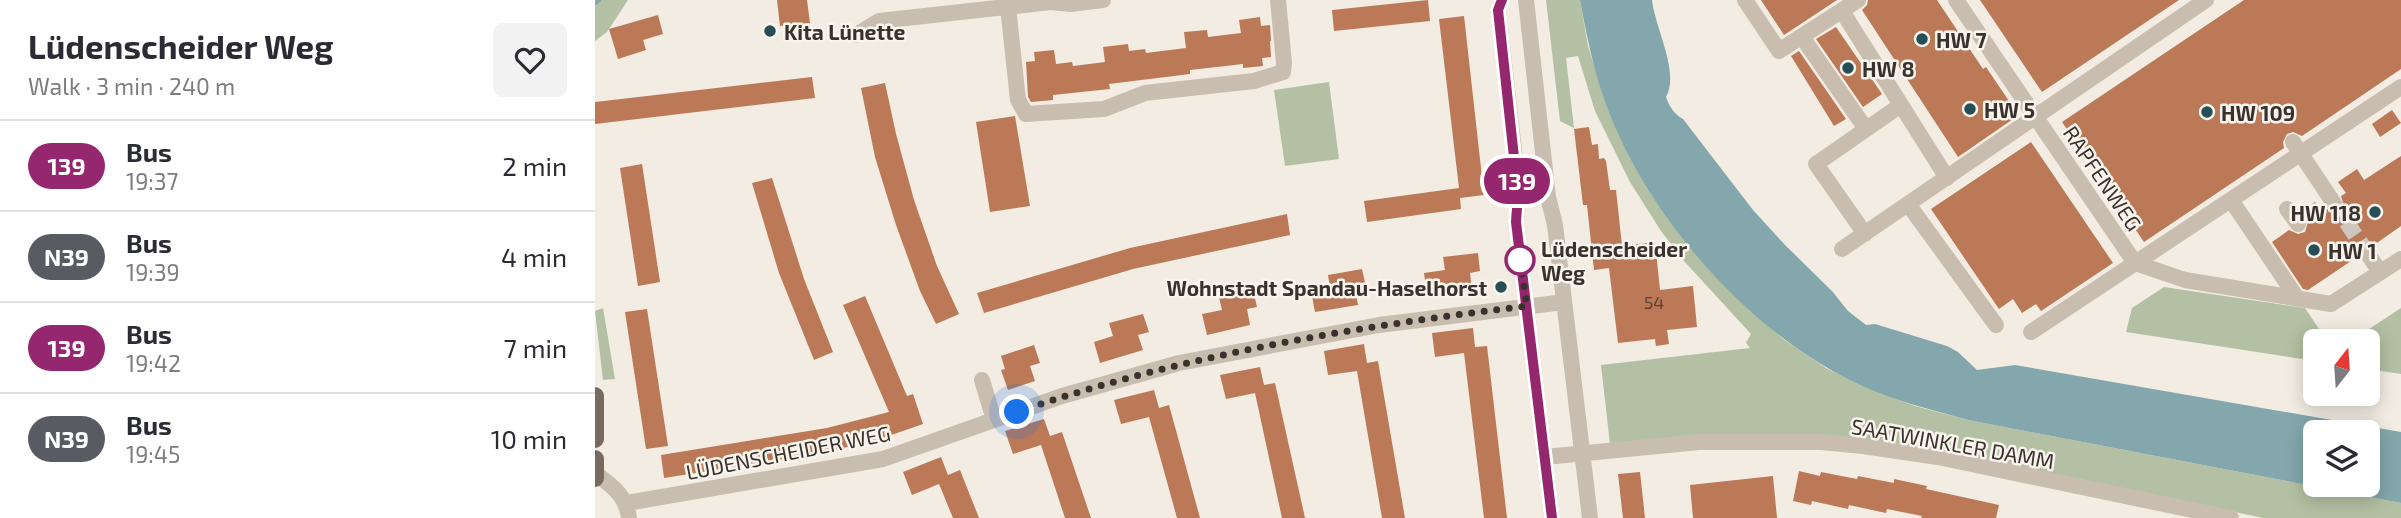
<!DOCTYPE html>
<meta charset="utf-8">
<style>
body{margin:0;font-family:"Exo 2",sans-serif;background:#f2f2f3;color:#2b2b33;height:100vh;display:flex;flex-direction:column;font-size:26px;white-space:nowrap}
*{box-sizing:border-box;margin:0}
p{font-size:23px;color:#7c7c81}
.icon{flex:none;width:38px;height:38px;fill:none;stroke:currentColor;stroke-width:2;stroke-linecap:round;stroke-linejoin:round}
.map{position:relative;flex:1;overflow:hidden}
.panel{display:flex;flex-direction:column;background:#fff;width:595px}
.panel>*{flex:none}
.badge{padding:0 14px;border-radius:23px;font-size:24px;line-height:46px}
.needle{width:46px;rotate:17deg}
.buttons{position:absolute;left:1708px;top:329px;display:grid;gap:14px}
.buttons a{display:grid;place-items:center;width:77px;height:77px;border-radius:10px;background:#fff;box-shadow:0 4px 18px #0003;font-size:35px}
.you{position:absolute;width:35px;height:35px;margin:-18px;border:5px solid #fff;border-radius:50%;background:#1a73e8;box-shadow:0 0 0 10px #1a73e833}
.map>.badge{position:absolute;translate:-50% -50%;box-shadow:0 0 0 4px #fff}
.round{display:grid;place-items:center;flex:none;width:74px;height:74px;border-radius:10px;background:#f2f2f3}
.head{display:flex;align-items:center;justify-content:space-between;height:119px;padding:0 28px}
h1{font-size:33px;font-weight:700;line-height:52px}
ul{padding:0;list-style:none}
li{display:flex;align-items:center;gap:21px;height:91px;padding:0 28px;border-top:2px solid #e1e1e2}
li div{flex:1}
li b{display:block;font-size:26px}
li em{font-style:normal}
li .badge{min-width:77px;font-weight:700;text-align:center}
main{display:flex;flex:1;min-height:0}
.map>svg:first-child{display:block}
</style>
<main>
<section class="panel">
<div class="head"><div><h1>Lüdenscheider Weg</h1><p>Walk · 3 min · 240 m</p></div><a class="round"><svg class="icon" aria-label="heart" viewBox="0 0 24 24"><path d="M12 20l-8-8c-3-5 5-10 8-4 3-6 11-1 8 4z"/></svg></a></div>
<ul>
<li><span class="badge" style="background:#95276e;color:#fff">139</span><div><b>Bus</b><p>19:37</p></div><em>2 min</em></li>
<li><span class="badge" style="background:#595b62;color:#fff">N39</span><div><b>Bus</b><p>19:39</p></div><em>4 min</em></li>
<li><span class="badge" style="background:#95276e;color:#fff">139</span><div><b>Bus</b><p>19:42</p></div><em>7 min</em></li>
<li><span class="badge" style="background:#595b62;color:#fff">N39</span><div><b>Bus</b><p>19:45</p></div><em>10 min</em></li>
</ul>
</section>
<div class="map">
<svg width="1806" height="518" viewBox="0 0 1806 518">
<rect width="100%" height="100%" fill="#f2ece2"/>
<!-- green -->
<path fill="#b3c0a3" d="M0,0H33L12,32L0,41Z
M951,0H985L993,46L1008,95L1032,151L1060,199L1088,239L1188,339L1231,368L1267,386L1320,406L1373,420L1806,503V518H1668L1345,450L1266,439L1203,434H1122L1015,444L1006,365L1155,348L1151,343L1156,334L1089,261L1066,231L1035,182L1000,111L983,56L971,58L979,128L965,121Z
M734,82L744,159L690,166L679,90Z
M1569,287L1710,308L1732,341H1720V361L1531,332L1537,308Z
M8,308L20,379L8,380L0,311Z
M1806,308V374L1773,369V341H1756Z"/>
<!-- water -->
<path fill="#83a7ac" fill-rule="evenodd" d="M985,0H1057C1060,28 1085,72 1071,97C1074,106 1079,114 1088,119L1158,210L1191,246L1237,291L1253,311L1271,325L1280,324L1352,346L1363,352L1382,370L1420,365L1806,432V503L1373,420C1337,410 1301,401 1267,386C1153,334 1047,212 1007,93C997,63 991,32 985,0ZM1720,432H1773V485H1720Z"/>
<g fill="none" stroke-linecap="round" stroke-linejoin="round">
<!-- stream -->
<path stroke="#83a7ac" stroke-width="4.5" d="M0,3L4,0"/>
</g>
<!-- building -->
<path fill="#bb7957" d="M182,0H212L215,23L185,26Z
M833,0L835,21L739,31L737,10Z
M1166,0H1242L1189,35Z
M1273,0H1342L1388,69L1391,67L1420,110L1415,113L1418,119L1363,157L1267,10L1272,5Z
M1385,0H1584L1447,92Z
M1649,0H1806V69L1707,136L1698,132L1692,134L1688,142L1689,148L1549,242L1467,122Z
M63,15L68,34L48,40L51,50L23,59L14,29Z
M869,16L889,195L865,198L866,209L772,222L769,201L864,188L844,19Z
M665,17L666,26L675,25L676,41H675L676,57L667,58L668,66L648,68V64L595,70V74L514,84L515,89L458,95V100L436,102L433,97L431,62L440,61L439,52L459,50L461,64L477,62L478,66L510,62L508,47L533,44L534,51L550,49L551,53L591,48L589,32L612,30L613,37L646,33L644,20Z
M1241,27L1287,94L1268,107L1221,39Z
M1204,51L1251,119L1239,126L1196,56Z
M217,77L220,98L0,124V102Z
M290,83L301,134L319,200L342,266L364,314L341,324L325,291L301,225L280,157L266,88Z
M1797,110L1806,123L1785,137L1777,124Z
M420,116L435,206L395,212L381,122Z
M994,127L997,145L1003,144L1004,159L1009,158L1011,161L1015,190H1021L1027,246L1060,242L1065,290L1098,286L1102,327L1072,330L1074,344L1061,346L1060,339L1023,343L1014,268L999,270L992,205H988L979,129Z
M1436,142L1518,263L1446,311L1441,304L1427,313L1418,299L1404,309L1336,209Z
M1806,156V226L1779,245L1775,241L1766,242L1761,247L1762,257L1713,290L1708,289L1677,242L1694,230L1703,234L1710,232L1713,222L1707,211L1720,202L1725,209L1729,207L1738,212L1744,210L1748,202L1746,196L1751,193L1743,182L1762,169L1769,180Z
M47,164L65,282L43,286L25,168Z
M177,178L209,279L238,352L219,360L184,273L157,183Z
M692,214L695,235L538,269L389,313L382,293L535,248Z
M883,253L885,271L875,273L877,290L832,295L829,273L850,270L848,257Z
M767,269L771,287L760,289L763,305L720,312L716,291L735,287L733,275Z
M658,290L662,307L652,309L655,325L612,335L607,314L627,310L624,297Z
M270,296L312,396L318,394L328,424L279,441L221,454L69,478L66,455L232,428L294,412L248,305Z
M52,309L73,446L51,449L30,312Z
M548,314L554,332L543,335L548,350L505,363L499,342L518,336L514,323Z
M878,328L880,347L892,346L912,518H889L869,353L840,357L837,333Z
M769,344L772,363L783,361L810,518H787L762,371L733,375L729,351Z
M439,345L445,363L435,366L440,381L413,390L406,370L410,369L406,356Z
M665,367L669,385L680,383L710,518H687L660,393L631,399L625,375Z
M559,390L564,408L574,405L605,518H582L554,417L526,424L519,400Z
M449,419L455,436L467,432L496,518H470L446,445L418,454L410,431Z
M346,457L353,475L365,470L384,518H358L344,484L317,495L308,472Z
M1204,471L1225,476L1226,472L1262,479L1263,476L1299,483V479L1332,486L1331,489L1404,505L1401,518H1326L1327,516L1292,509L1291,513L1254,505L1253,509L1217,501L1216,505L1198,501Z
M1045,472L1050,518H1028L1023,474Z
M1178,476L1182,518H1098L1095,485Z"/>
<g fill="none" stroke-linecap="round" stroke-linejoin="round">
<!-- minor-tunnel -->
<path stroke="#cdc7be" stroke-width="16" stroke-dasharray="16 8" stroke-linecap="butt" d="M1738,202L1771,251"/>
<!-- minor -->
<path stroke="#c9bdaf" stroke-width="16" d="M907,0L903,10L924,194L921,222L957,518
M931,0L953,197L960,225L995,518
M1150,0L1184,51L1263,0
M1361,0L1540,263L1590,280L1736,304L1806,259
M413,7L423,100L431,114L509,109L550,93L659,81L688,72L689,63L683,0
M1247,11L1352,178
M261,35L284,21L456,2L475,4L508,0
M1207,37L1271,129
M1698,142L1738,202
M1636,200L1702,298
M1313,204L1401,325
M1692,209L1703,224
M1270,234L1221,164L1306,105
M1247,249L1611,0
M1771,251L1785,272
M1436,332L1806,87
M387,380L399,420
M950,457L1104,442H1226L1268,446L1343,457L1636,518
M0,473C17,486 31,495 34,518
M32,503L288,459L467,396L584,363L784,325L969,302"/>
<!-- major -->
<path stroke="#796a5f" stroke-width="18" d="M0,396V439
M0,459V478"/>
</g>
<g fill="none" stroke-linecap="round" stroke-linejoin="round">
<defs>
<path id="line" d="M907,0L903,10L923,194L921,222L957,518"/>
</defs>
<!-- line casing -->
<use href="#line" stroke="#fff" stroke-width="16"/>
<!-- line -->
<use href="#line" stroke="#95276e" stroke-width="10"/>
<!-- walk -->
<path stroke="#39312c" stroke-width="7" stroke-dasharray="0 12.6" d="M422,412C588,355 757,327 932,306L925,260"/>
</g>
<!-- markers -->
<g fill="#254e56" stroke="#f9f5ee" stroke-width="2.5">
<circle cx="175" cy="31" r="7"/>
<circle cx="1327" cy="39" r="7"/>
<circle cx="1253" cy="68" r="7"/>
<circle cx="1375" cy="109" r="7"/>
<circle cx="1612" cy="112" r="7"/>
<circle cx="1780" cy="212" r="7"/>
<circle cx="1719" cy="250" r="7"/>
<circle cx="906" cy="287" r="7"/>
</g>
<circle fill="#fff" stroke="#95276e" stroke-width="3.5" cx="925" cy="260" r="14"/>
<g text-anchor="middle" dominant-baseline="central" stroke-width="5" stroke-linejoin="round" paint-order="stroke">
<!-- number labels -->
<g font-size="18" fill="#5a4337">
<text x="1059" y="302">54</text>
</g>
<!-- poi labels -->
<g font-size="21" font-weight="bold" fill="#39312c" stroke="#f9f5ee" text-anchor="start">
<text x="189" y="31">Kita Lünette</text>
<text x="1341" y="39">HW 7</text>
<text x="1267" y="68">HW 8</text>
<text x="1389" y="109">HW 5</text>
<text x="1626" y="112">HW 109</text>
<text x="1766" y="212" text-anchor="end">HW 118</text>
<text x="1733" y="250">HW 1</text>
<text x="892" y="287" text-anchor="end">Wohnstadt Spandau-Haselhorst</text>
</g>
<!-- street labels -->
<g font-size="21" fill="#39312c" stroke="#f9f5ee">
<text transform="translate(1508 178) rotate(56)">RAPFENWEG</text>
<text transform="translate(1358 443) rotate(10)">SAATWINKLER DAMM</text>
<text transform="translate(193 452) rotate(-11)">LÜDENSCHEIDER WEG</text>
</g>
<!-- stop labels -->
<g font-size="21" font-weight="bold" fill="#39312c" stroke="#f9f5ee" text-anchor="start">
<text x="946" y="248">Lüdenscheider<tspan x="946" dy="24">Weg</tspan></text>
</g>
</g>
</svg>
<div class="buttons">
<a><svg class="needle" viewBox="-14 -14 28 28"><path d="M0-13l5 13h-10z" fill="#e53935"/><path d="M0 13l5-13h-10z" fill="#7c7c81"/></svg></a>
<a><svg class="icon" aria-label="layers" viewBox="0 0 24 24"><path d="M12 4l9 5-9 5-9-5zM3 14l9 5 9-5"/></svg></a>
</div>
<div class="you" style="left:422px;top:412px"></div>
<b class="badge" style="left:922px;top:181px;background:#95276e;color:#fff">139</b>
</div>
</main>
